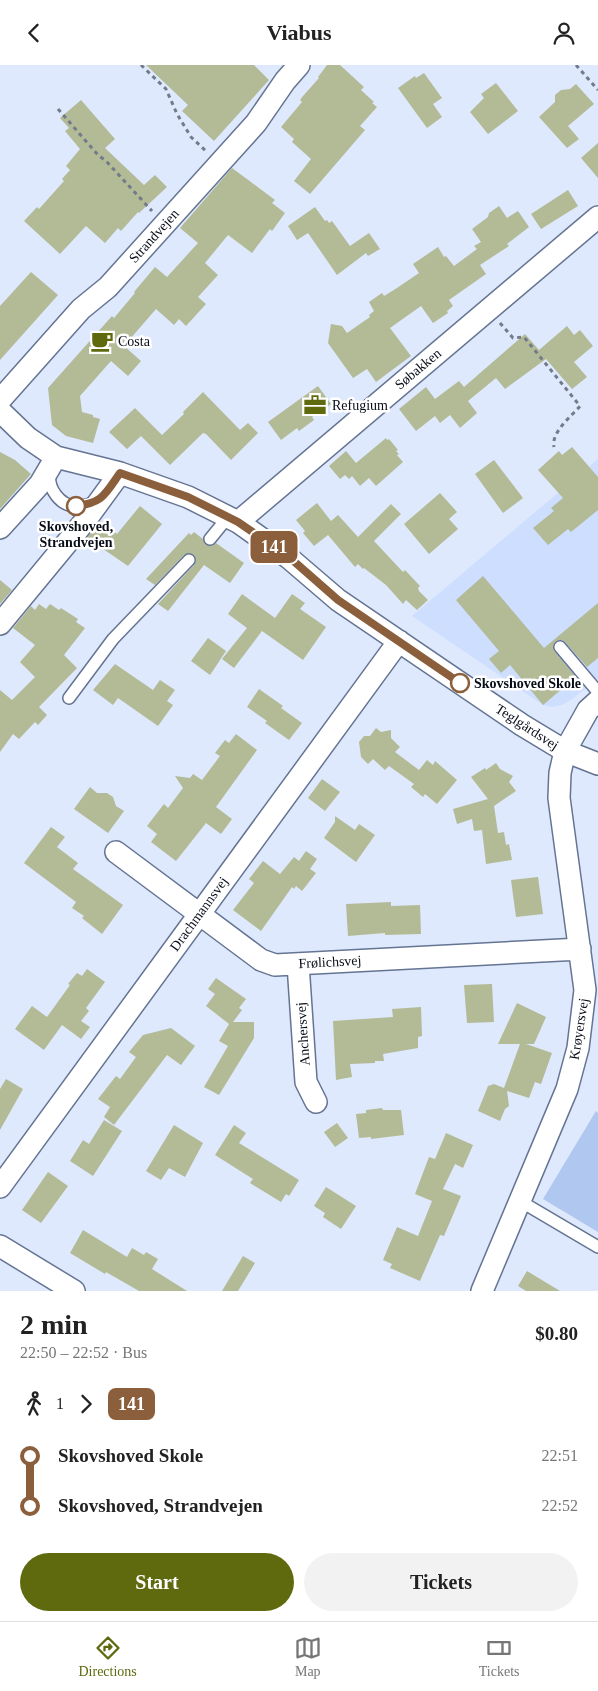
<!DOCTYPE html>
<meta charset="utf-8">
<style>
body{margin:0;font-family:Georgia,serif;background:#f2f2f2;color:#222;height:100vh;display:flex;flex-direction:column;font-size:19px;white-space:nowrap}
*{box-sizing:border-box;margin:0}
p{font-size:16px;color:#767676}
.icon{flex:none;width:28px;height:28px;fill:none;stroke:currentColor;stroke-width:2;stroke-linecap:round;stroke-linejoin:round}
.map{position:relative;height:1226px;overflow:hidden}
.sheet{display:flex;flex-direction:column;background:#fff;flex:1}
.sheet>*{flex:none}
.badge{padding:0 10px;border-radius:8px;font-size:18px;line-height:32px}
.map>.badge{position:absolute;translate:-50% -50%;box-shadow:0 0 0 2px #fff}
.legs{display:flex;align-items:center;gap:8px;height:55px;padding:0 20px;font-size:16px}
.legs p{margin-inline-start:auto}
.overview{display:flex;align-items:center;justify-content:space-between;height:85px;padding:0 20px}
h1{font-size:28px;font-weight:600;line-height:38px}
.action{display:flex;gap:10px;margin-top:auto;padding:10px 20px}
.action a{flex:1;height:58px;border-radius:30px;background:#5f6a0f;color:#fff;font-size:20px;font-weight:600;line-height:58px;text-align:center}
.action a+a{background:#f2f2f2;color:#222}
ul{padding:0 20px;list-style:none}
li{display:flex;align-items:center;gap:18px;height:50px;font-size:19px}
li i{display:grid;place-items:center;width:8px;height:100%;margin:0 6px;background:currentColor}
li i::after{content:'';width:12px;height:12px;margin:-6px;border:4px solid;border-radius:50%;background:#fff}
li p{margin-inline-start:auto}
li:first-child i{background:linear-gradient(#0000 50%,currentColor 0)}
li:last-child i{background:linear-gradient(currentColor 50%,#0000 0)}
header{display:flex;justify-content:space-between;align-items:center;height:65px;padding:0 20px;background:#fff;font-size:22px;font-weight:600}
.tab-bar{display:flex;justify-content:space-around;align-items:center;height:70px;border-top:1px solid #e0e0e0;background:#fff;font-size:14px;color:#767676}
.tab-bar a{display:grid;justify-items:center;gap:2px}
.tab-bar .selected{color:#5f6a0f}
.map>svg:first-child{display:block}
</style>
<header><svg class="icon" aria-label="back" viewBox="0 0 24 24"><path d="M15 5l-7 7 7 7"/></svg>Viabus<svg class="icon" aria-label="person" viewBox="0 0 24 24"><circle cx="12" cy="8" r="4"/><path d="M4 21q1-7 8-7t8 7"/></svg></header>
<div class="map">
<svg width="598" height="1226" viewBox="0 0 598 1226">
<rect width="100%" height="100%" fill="#dee9fd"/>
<!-- built -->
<path fill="#cddeff" d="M598,394V614L571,635L562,640L551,642L543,640L412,551Z"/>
<!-- green -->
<path fill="#b0c7f0" d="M596,1046L598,1048V1167L543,1134Z"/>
<!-- building -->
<path fill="#b3ba96" d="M146,0H254L269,15L214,76L182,46L188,40Z
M327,0H340L364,22L361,25L374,37L372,38L377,42L360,61L365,65L310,129L294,116L311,94L292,77L294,74L281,62L302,37L300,35L303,31L319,13L318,12Z
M424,8L442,33L433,39L442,52L427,63L398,23L415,11L416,13Z
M496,18L518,46L488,69L470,47L484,33L481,29Z
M576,19L594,39L568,61L579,74L567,83L539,52L555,37V30L561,25L570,24Z
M81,35L115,74L105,83L144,120L155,110L167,122L139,148L138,147L121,166L118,163L105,178L86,161L60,189L24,156L37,142L39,144L64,116L62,114L70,105L66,101L80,84L65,66L69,63L60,53Z
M598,78V113L581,93Z
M232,103L275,135L272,138L285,148L272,166L270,164L252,188L228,170L205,198L218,210L198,232L206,239L186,261L179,254L174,260L156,244L124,281L141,296L128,311L111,296L80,331L82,347L93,350V352L100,354L93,378L66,371L52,360L48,323L112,251L114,253L135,228L134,227L139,221L155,202L167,212L198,178L180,163Z
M568,125L578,141L541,164L531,149Z
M499,141L507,153L518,146L529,162L507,179L509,181L480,200L486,209L449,235L453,241L447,246L448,248L433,258L421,241L390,263L411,291L376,317L367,304L353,313L328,278L331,259L342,261L347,268L370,252L369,250L374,246L369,237L382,228L384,231L397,223L419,208L413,199L438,182L444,192L446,191L454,201L477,184L474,181L481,177L472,164L488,152L489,148Z
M315,142L325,156L327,155L329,158L332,156L350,181L369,168L380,184L368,191L366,188L337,210L308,168L297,175L288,161Z
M31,207L58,230L0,295V241Z
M567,261L574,270L580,265L593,281L574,297L587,312L572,324L546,294L505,324L496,313L468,336L477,348L460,363L450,350L440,358L435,351L416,366L399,344L426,322L435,334L459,316L464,322L525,269L539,285Z
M318,321L331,339L312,352L314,355L299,366L297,363L281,375L268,357Z
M203,327L240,365L248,358L258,368L231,395L206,369L203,368L170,400L141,371L127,384L109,367L135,343L162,370L184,349L183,347Z
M386,373L387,375L389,374L398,385L396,386L399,389L397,390L403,397L376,421L369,413L360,421L352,411L349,414L345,410L340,414L329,401L346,386L356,398Z
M572,382L598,412V445L571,467L568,464L548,480L533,463L554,446L551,443L563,433L538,405L559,386L562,390Z
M0,387L15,395L31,409L0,444Z
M494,395L523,433L503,448L475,409Z
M440,428L457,447L449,454L458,464L429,489L404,459Z
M317,438L331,456L338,450L358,472L391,439L401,449L374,476L403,507L405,505L420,521L418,523L419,526L428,535L417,545L406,535L403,539L386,520L364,503L363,504L358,499L355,502L328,470L314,481L303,468L305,466L296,455Z
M140,441L162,459L128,501L87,473L100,456L117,469Z
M194,467L203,474L206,480L212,481L216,478L244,498L230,518L204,500L168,546L158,539L194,500L196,496L194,490L190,488L184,490L155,520L146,514L189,468L191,470Z
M483,511L544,583L598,538V593L587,602L565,577L562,575L556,576L553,580L554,586L576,612L543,640L510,600L501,608L489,594L499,586L456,535Z
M0,515L12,525L0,539Z
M242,529L275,553L292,529L305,538L300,544L326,562L303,595L262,566L234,603L222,594L247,563L228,549Z
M39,539L46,544L50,539L59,545L61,543L78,554L76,557L85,563L64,590L77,603L39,642L47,650L38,660L35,657L19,674L13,669L0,687V625L12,635L35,612L20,597L35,580L13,563L31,541L35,545Z
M208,573L226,586L210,610L191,596Z
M115,599L153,625L160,615L175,625L167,636L173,640L158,661L118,633L113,640L93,625Z
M259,624L283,641L281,643L302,658L289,675L265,658L267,656L247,642Z
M376,663L381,667L391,665V673L400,682L395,687L419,705L427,695L433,700L435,696L457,715L437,739L425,729L423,732L411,722L414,719L389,701L385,705L373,694L368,699L361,692L359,677L364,671H370Z
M236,669L257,685L216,742L232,754L221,769L206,758L176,796L151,777L157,769L147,761L164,739L168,743L183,723L175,711L190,713L193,709L202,715L220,691L215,688L225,675L229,678Z
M496,698L500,704L513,711L509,717L516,726L494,741L498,768L504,767L506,780L509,779L512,795L486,799L482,765L474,766L472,754L457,759L453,744L488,734L471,712L485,703L486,705Z
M322,714L340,727L325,746L308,733Z
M90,722L97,728H107L113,732L116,741L124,746L108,768L74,744Z
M335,751L355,765L359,759L375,770L356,797L324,773L335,757Z
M51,762L65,772L57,782L78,798L73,804L123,840L102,869L82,853L84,851L72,843L76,837L24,798Z
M306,786L317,794L310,804L316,808L302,826L296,821L294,824L292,822L261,866L233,845L254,818L249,814L263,796L280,809L294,792L299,796Z
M538,812L543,849L516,852L511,815Z
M391,837V841L420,840L421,869L385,870V868L348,871L346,839Z
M87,904L105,917L86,943L89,946L81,956L90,962L81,974L62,960L44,985L15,964L32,941L47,952L70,920L68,919L77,908L82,911Z
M216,913L246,934L239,943L242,945L233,957H254V973L219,1030L204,1022L228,981L219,976L229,959L206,941L215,929L208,924Z
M492,919L494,957L467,958L464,920Z
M517,938L546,952L534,979H526L552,988L541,1019L535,1017L529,1033L507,1026L509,1041L505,1044L500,1056L478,1046L488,1021L494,1019L504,1023L520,979H498Z
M421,942L422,971L418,972V983L383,989L384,996H375V998L350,999L352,1012L336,1015L333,956L393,952L392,944Z
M171,963L195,981L181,1000L167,990L114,1060L104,1052L110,1042L98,1034L116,1011L120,1014L136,992L129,987L143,970Z
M6,1014L23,1024L0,1065V1024Z
M382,1043L383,1045H401L404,1070L371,1074V1072L359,1073L356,1049L366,1048V1045Z
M104,1055L122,1066L93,1111L70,1096L83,1075L89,1079Z
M337,1058L348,1073L335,1082L324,1067Z
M174,1060L203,1078L185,1112L169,1103L161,1115L146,1106Z
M234,1060L246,1068L239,1078L299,1115L289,1131L286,1129L281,1137L250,1118L253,1114L215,1090Z
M446,1068L473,1080L463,1103L455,1099L443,1124L461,1131L444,1171L440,1170L420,1216L390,1203L392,1199L383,1195L397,1162L418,1171L432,1136L415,1129L429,1092L435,1094Z
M48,1107L68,1121L41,1158L22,1145Z
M326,1122L356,1141L341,1164L323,1152L325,1148L314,1141Z
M83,1165L127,1192L132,1183L144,1190L146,1187L158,1194L152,1204L187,1226H139L106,1207L105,1209L70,1188Z
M243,1191L255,1198L238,1226H222Z
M527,1206L560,1226H526L518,1221Z"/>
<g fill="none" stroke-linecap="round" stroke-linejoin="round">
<defs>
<path id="service" d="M50,407C47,423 60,441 76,441C83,442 90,439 96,437
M210,474L228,452
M560,582L598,627
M69,633L113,574L189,495
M520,1136L598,1182"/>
<path id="minor" d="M0,335L81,244L108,222L256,58L285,16L299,0
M0,346L28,373L56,392L120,408L188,432L238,457L289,493L338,535L522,660L565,686L598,699
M238,457L598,152
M0,463L40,419L56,392
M0,559L85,456L120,408
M116,787L261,895L275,900L580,884
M298,899L306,1017L316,1037
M0,1122L399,576
M0,1181L74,1226
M482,1226L567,1024L578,983L585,925L559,733L560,708L565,686L588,645L598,636"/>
</defs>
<!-- service casing -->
<use href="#service" stroke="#647492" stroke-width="14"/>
<!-- minor casing -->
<use href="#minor" stroke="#647492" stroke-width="24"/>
<!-- path -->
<path stroke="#737b8a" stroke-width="3" stroke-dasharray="4 4" stroke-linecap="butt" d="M141,0L166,24L177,49L191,72L206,86
M576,0L598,25
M58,44L98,90L106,96L152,146
M500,258L513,273L524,272L580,341C571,352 551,367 554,382"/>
<!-- service -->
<use href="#service" stroke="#fff" stroke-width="11"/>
<!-- minor -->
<use href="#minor" stroke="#fff" stroke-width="21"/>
</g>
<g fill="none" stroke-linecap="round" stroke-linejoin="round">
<defs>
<path id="line-1" d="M76,441C103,438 105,429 120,408L188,432L238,457L289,492L338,535L460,618"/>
</defs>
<!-- line-1 casing -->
<use href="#line-1" stroke="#fff" stroke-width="11"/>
<!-- line-1 -->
<use href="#line-1" stroke="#8b5e3c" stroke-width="8"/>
</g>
<!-- icons -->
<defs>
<symbol id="cafe-bare" viewBox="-9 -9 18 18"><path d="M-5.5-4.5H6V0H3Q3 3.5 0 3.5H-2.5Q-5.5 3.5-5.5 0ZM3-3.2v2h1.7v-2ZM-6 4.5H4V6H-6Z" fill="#5f6a0f" stroke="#fff" stroke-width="2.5" paint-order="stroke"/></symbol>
<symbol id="office-bare" viewBox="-9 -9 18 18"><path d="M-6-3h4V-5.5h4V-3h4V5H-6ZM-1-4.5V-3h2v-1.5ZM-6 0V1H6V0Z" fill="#5f6a0f" stroke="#fff" stroke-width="2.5" paint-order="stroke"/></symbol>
</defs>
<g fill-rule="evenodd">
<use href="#cafe-bare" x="86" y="260" width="32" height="32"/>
<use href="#office-bare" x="299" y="324" width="32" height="32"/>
</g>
<!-- markers -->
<g fill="#fff" stroke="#8b5e3c" stroke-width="2.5">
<circle cx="76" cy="441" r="9"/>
<circle cx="460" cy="618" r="9"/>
</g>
<g text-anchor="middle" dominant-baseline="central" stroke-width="5" stroke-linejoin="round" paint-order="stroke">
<!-- street labels -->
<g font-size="14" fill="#070c17" stroke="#fff">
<text transform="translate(154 171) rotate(-48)">Strandvejen</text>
<text transform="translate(418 304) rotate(-40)">Søbakken</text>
<text transform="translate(527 662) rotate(33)">Teglgårdsvej</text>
<text transform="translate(199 849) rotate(-54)">Drachmannsvej</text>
<text transform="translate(330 897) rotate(-3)">Frølichsvej</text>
<text transform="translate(579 964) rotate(-81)">Krøyersvej</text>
<text transform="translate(303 969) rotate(-94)">Anchersvej</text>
</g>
<!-- poi labels -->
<g font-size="14" fill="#070c17" stroke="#fff" text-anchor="start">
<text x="118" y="276">Costa</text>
<text x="332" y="340">Refugium</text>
</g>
<!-- stop labels -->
<g font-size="14" font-weight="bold" fill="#070c17" stroke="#fff">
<text x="76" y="461">Skovshoved,<tspan x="76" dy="16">Strandvejen</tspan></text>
<text x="474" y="618" text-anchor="start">Skovshoved Skole</text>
</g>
</g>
</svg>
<b class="badge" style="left:274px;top:482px;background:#8b5e3c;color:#fff">141</b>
</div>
<section class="sheet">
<div class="overview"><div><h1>2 min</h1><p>22:50 – 22:52 · Bus</p></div><b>$0.80</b></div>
<div class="legs"><svg class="icon" aria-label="walk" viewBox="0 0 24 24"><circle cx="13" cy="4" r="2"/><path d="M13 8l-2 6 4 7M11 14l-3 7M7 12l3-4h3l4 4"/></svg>1<svg class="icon" aria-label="forward" viewBox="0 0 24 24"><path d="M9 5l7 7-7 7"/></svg><b class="badge" style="background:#8b5e3c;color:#fff">141</b></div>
<ul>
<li><i style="color:#8b5e3c"></i><b>Skovshoved Skole</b><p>22:51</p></li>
<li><i style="color:#8b5e3c"></i><b>Skovshoved, Strandvejen</b><p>22:52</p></li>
</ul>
<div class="action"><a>Start</a><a>Tickets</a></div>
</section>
<nav class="tab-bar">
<a class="selected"><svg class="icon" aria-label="directions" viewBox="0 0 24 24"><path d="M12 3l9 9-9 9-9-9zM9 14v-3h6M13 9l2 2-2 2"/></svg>Directions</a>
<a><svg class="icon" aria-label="map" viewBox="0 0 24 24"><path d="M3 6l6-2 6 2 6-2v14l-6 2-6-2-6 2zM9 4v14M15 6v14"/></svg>Map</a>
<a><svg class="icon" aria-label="tickets" viewBox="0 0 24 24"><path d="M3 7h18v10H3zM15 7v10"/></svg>Tickets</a>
</nav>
